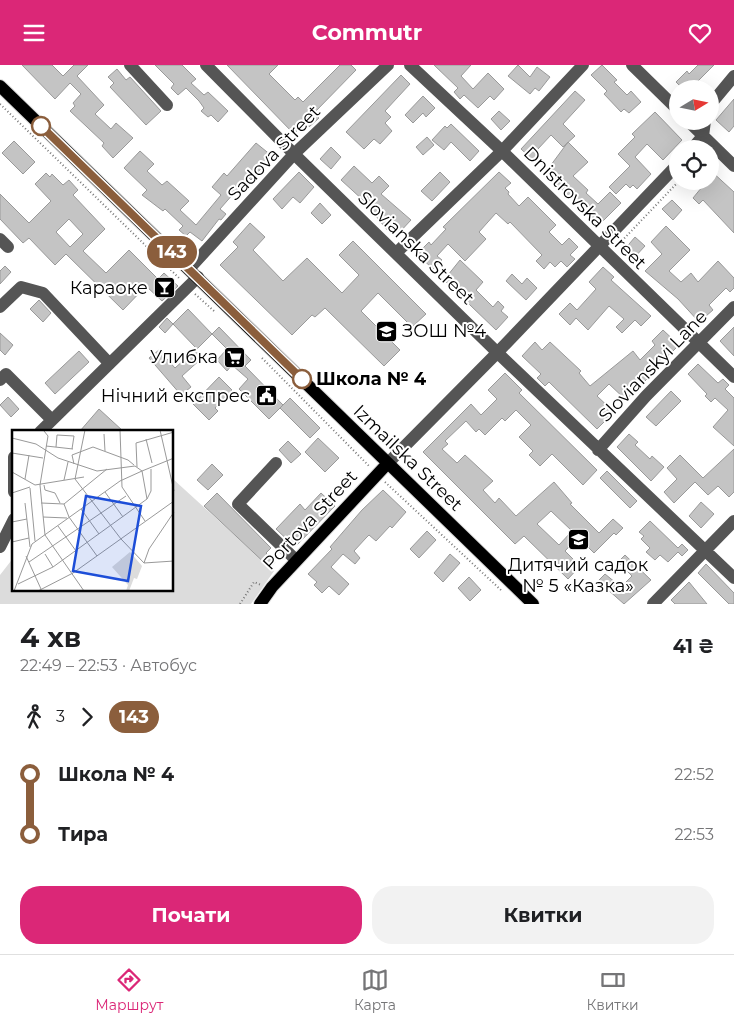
<!DOCTYPE html>
<html lang="uk">
<meta charset="utf-8">
<style>
body{margin:0;font-family:Montserrat,sans-serif;background:#f2f2f2;color:#202124;height:100vh;display:flex;flex-direction:column;font-size:19px;white-space:nowrap}
*{box-sizing:border-box;margin:0}
p{font-size:16px;color:#757577}
.icon{flex:none;width:28px;height:28px;fill:none;stroke:currentColor;stroke-width:2;stroke-linecap:round;stroke-linejoin:round}
.map{position:relative;height:539px;overflow:hidden}
.details{display:flex;flex-direction:column;background:#fff;flex:1}
.details>*{flex:none}
.badge{padding:0 10px;border-radius:16px;font-size:18px;line-height:32px}
.needle{width:32px;rotate:80deg}
.buttons{position:absolute;left:669px;top:15px;display:grid;gap:10px}
.buttons a{display:grid;place-items:center;width:50px;height:50px;border-radius:50%;background:#fff;box-shadow:0 5px 20px #0002;font-size:25px}
.map>.badge{position:absolute;translate:-50% -50%;box-shadow:0 0 0 2px #fff}
.legs{display:flex;align-items:center;gap:8px;height:55px;padding:0 20px;font-size:16px}
.legs p{margin-inline-start:auto}
.summary{display:flex;align-items:center;justify-content:space-between;height:85px;padding:0 20px}
h1{font-size:28px;font-weight:700;line-height:38px}
.cta{display:flex;gap:10px;margin-top:auto;padding:10px 20px}
.cta a{flex:1;height:58px;border-radius:20px;background:#db2777;color:#fff;font-size:20px;font-weight:700;line-height:58px;text-align:center}
.cta a+a{background:#f2f2f2;color:#202124}
ul{padding:0 20px;list-style:none}
li{display:flex;align-items:center;gap:18px;height:60px;font-size:19px}
li i{display:grid;place-items:center;width:8px;height:100%;margin:0 6px;background:currentColor}
li i::after{content:'';width:12px;height:12px;margin:-6px;border:4px solid;border-radius:50%;background:#fff}
li p{margin-inline-start:auto}
li:first-child i{background:linear-gradient(#0000 50%,currentColor 0)}
li:last-child i{background:linear-gradient(currentColor 50%,#0000 0)}
header{display:flex;justify-content:space-between;align-items:center;height:65px;padding:0 20px;background:#db2777;color:#fff;font-size:22px;font-weight:700}
.dock{display:flex;justify-content:space-around;align-items:center;height:70px;border-top:1px solid #e0e0e0;background:#fff;font-size:14px;color:#757577}
.dock a{display:grid;justify-items:center;gap:2px}
.dock .active{color:#db2777}
.map>svg:first-child{display:block}
</style>
<header><svg class="icon" aria-label="menu" viewBox="0 0 24 24"><path d="M4 6h16M4 12h16M4 18h16"/></svg>Commutr<svg class="icon" aria-label="heart" viewBox="0 0 24 24"><path d="M12 20l-8-8c-3-5 5-10 8-4 3-6 11-1 8 4z"/></svg></header>
<div class="map">
<svg width="734" height="539" viewBox="0 0 734 539">
<rect width="100%" height="100%" fill="#fff"/>
<!-- green -->
<path fill="#dcdcdc" d="M173,414L274,506L251,539H0V510L14,492V525H172Z"/>
<!-- building -->
<path fill="#c4c4c4" stroke="#999" fill-rule="evenodd" d="M22,0H52L63,11L74,0H88L77,11L104,40L95,49L111,64L116,58L133,73L113,93L102,81L104,78L70,46L75,41L73,38L81,29L70,18L55,34Z
M155,0H182L196,14L191,18L204,30L208,27L228,46L218,57L211,50L208,52L201,46L204,43L199,36L186,23L178,30L171,23L174,19Z
M227,0H278L269,9L295,35L298,32L303,37L340,0H351L356,5L314,48L319,53L309,62L305,58L294,69Z
M434,0H471L461,11L473,24L488,8L504,24L494,35L490,31L478,43L464,30L460,34L454,27L458,23Z
M518,0L530,12L537,2L550,12L539,26L535,23L530,29L508,11Z
M602,0L617,15L614,17L627,30L631,26L641,37L629,48L624,44L621,47L604,29L607,26L591,10Z
M698,0H714L690,24H683L676,17L687,6L689,9Z
M117,4L126,15L130,12L161,46L146,60L110,22L114,18L108,12Z
M401,10L410,19L385,46L391,52L385,58L392,66L380,79L374,74L364,84L346,67Z
M575,26L585,35L563,59L575,71L563,82L551,70L537,85L539,88L533,95L521,84Z
M423,31L435,43L426,52L423,48L413,58L405,50Z
M734,34V61L729,67L716,55Z
M499,46L510,56L501,65L491,54Z
M655,47L682,75L663,95L647,79L635,92L651,109L637,124L633,120L630,123L626,119L616,129L609,122L630,101L618,89L635,72L632,69Z
M451,59L479,86L470,96L451,77L444,85L432,75L445,61L447,63Z
M427,72L434,80L423,90L416,82Z
M14,76L35,97L23,109L2,88Z
M568,77L588,97L573,111L588,125L586,128L598,139L610,127L621,138L599,160L545,108Z
M256,78L272,91L251,115L248,112L220,144L226,149L221,155L219,154L202,176L190,167L186,171L179,165L183,161L165,144L163,146L142,130L147,125L124,103L140,86L154,99L147,106L162,120L167,116L189,136L180,145L196,160L221,130L212,122L224,108L227,111Z
M331,82L341,92L331,104L320,94Z
M354,101L372,118L379,111L389,121L381,129L411,155L398,169L391,161L387,165L364,136L341,115Z
M710,105L734,127V168L703,135L699,139L693,133L702,122L695,116H710Z
M299,107L314,122L300,138L293,132L282,144L273,134Z
M440,107L450,117L432,136L421,126Z
M499,107L511,118L505,123L509,127L508,129L519,141L528,132L556,160L549,167L562,180L569,173L578,182L570,190L575,194L567,202L561,196L555,202L550,197L544,204L536,196L542,190L510,157L508,159L496,148L479,167L486,174L465,196L448,179L437,191L442,195L433,204L417,189L429,177L431,180L446,164L443,162Z
M46,108L50,112L52,109L63,120L69,115L78,125L73,130L105,164L83,186L106,208L129,185L158,214L164,208L178,221L162,236L146,221L123,245L66,189L55,200L29,173L23,178L0,154V129L29,158L51,136L35,119ZM69,154L83,169L70,182L56,167Z
M672,135L682,145L673,155L662,144Z
M320,138L331,150L322,159L311,148Z
M250,158L265,172L253,185L283,216L307,193L342,228L359,210L339,190L353,176L426,249L412,262L378,228L361,246L400,285L384,301L325,243L315,252L312,250L292,270L220,200L238,182L233,177Z
M666,161L690,185L669,206L681,217L691,208L698,217L718,196L734,213V223L730,227L726,223L709,240L713,245L699,257L678,234L645,206L662,189L651,177Z
M635,172L645,181L633,194L624,185Z
M460,195L483,217L476,225L493,242L498,236L504,242L501,246L508,252L496,265L444,215Z
M5,201L11,207L0,219V206Z
M603,202L614,212L611,215L651,251L641,261L635,255L622,268L616,262L624,254L609,241L588,265L576,253L570,260L559,249L570,238L577,245L596,224L589,217Z
M512,209L522,219L527,213L537,223L526,235L506,216Z
M39,235L51,248L43,257L30,244Z
M188,244L212,269L197,284L173,259Z
M167,253L173,259L165,268L159,262Z
M219,262L251,295L245,301L283,340L269,354L239,324L248,314L232,300L227,306L217,295L227,284L212,269Z
M734,262V291L720,276Z
M663,265L679,280L667,292L665,290L650,306L652,309L626,335L609,319L597,331L614,347L597,364L549,317L545,321L537,313L541,309L522,291L535,277L542,285L550,277L581,306L579,308L590,321L633,286L640,295L655,280L652,276Z
M0,268L13,280L5,290L0,285Z
M159,285L175,303L195,285L202,293L182,311L191,322L181,330L149,293Z
M79,286L89,297L55,329L45,318Z
M698,299L718,318L723,314L729,320L725,324L734,333V381L713,362L728,345L715,333L711,337L705,331L707,329L688,309Z
M505,308L522,325L519,328L597,405L583,420L552,389L540,401L529,390L533,386L519,372L531,360L516,345L505,356L502,353L485,370L479,364L476,367L466,356L445,376L448,379L442,384L457,398L465,390L493,416L483,425L495,438L499,433L516,451L554,417L572,438L570,439L599,468L613,454L623,463L616,470L614,468L594,488L578,472L565,486L580,501L568,514L524,471L515,479L423,387L471,339L481,350L497,334L488,325ZM551,446L572,466L559,480L537,459Z
M219,312L232,325L215,343L218,346L209,355L193,339Z
M671,326L681,336L656,361L646,352Z
M8,332L19,344L11,352L0,340Z
M290,333L320,363L310,373L280,343Z
M99,344L123,366H80Z
M629,369L638,377L635,380L650,394L652,391L664,402L651,416L617,382Z
M318,373L339,393L325,407L305,387Z
M288,376L301,389L291,398L279,385Z
M734,384V427L729,432L718,421L708,430L695,417L674,438L664,427L677,414L667,403L680,390L703,413Z
M212,399L223,410L208,425L197,415Z
M607,406L637,436L630,443L600,413Z
M383,425L406,447L392,463L390,461L376,476L369,470L366,473L354,486L360,493L355,499L343,489L331,502L349,519L339,530L329,521L322,528L314,520L317,517L308,509L332,484L330,482L362,445Z
M217,428L271,483L266,488L275,497L270,503L204,441Z
M321,428L335,441L295,482L276,464L300,439L305,445Z
M701,437L714,449L701,463L689,451Z
M650,456L678,483L682,479L688,485L682,491L678,487L668,497L660,490L655,495L646,487L650,483L641,474L644,471L639,467Z
M427,466L436,475L419,493L410,484Z
M450,489L460,498L443,517L434,508Z
M625,490L651,515L624,539L598,516L605,509L621,522L632,511L618,497Z
M706,499L734,528V539H729L698,508Z
M469,512L481,525L470,536L458,523Z
M689,517L707,539H675L671,535Z"/>
<g fill="none" stroke-linecap="round" stroke-linejoin="round">
<defs>
<path id="major" d="M0,21L533,539
M260,539L272,522L388,398"/>
</defs>
<!-- major casing -->
<use href="#major" stroke="#dbdbdb" stroke-width="14"/>
<!-- path -->
<path stroke="#777" stroke-width="2" stroke-dasharray="1 2.5" stroke-linecap="butt" d="M0,39L179,213
M617,181L679,116
M195,229L214,246
M262,293L369,401
M385,417L502,526
M240,539L254,517L261,520"/>
<!-- minor -->
<path stroke="#555" stroke-width="12" d="M130,0L167,40
M206,0L294,89L504,294L734,513
M410,0L502,86L734,312
M632,0L678,45
M710,40L734,11
M688,56L734,101
M692,84L703,71L705,56
M0,174L8,182
M396,188L502,86L583,0
M189,204L294,89L388,0
M0,242L21,222L43,228L109,298
M0,315L6,309L52,355
M40,367L198,212
M598,385L646,331L734,242
M14,392V427
M276,398L238,439L296,495
M388,398L497,288L678,99
M0,482L14,454
M653,539L734,456"/>
<!-- major -->
<use href="#major" stroke="#000" stroke-width="12"/>
</g>
<g fill="none" stroke-linecap="round" stroke-linejoin="round">
<defs>
<path id="line-1" d="M41,61L302,314"/>
</defs>
<!-- line-1 casing -->
<use href="#line-1" stroke="#fff" stroke-width="11"/>
<!-- line-1 -->
<use href="#line-1" stroke="#8b5e3c" stroke-width="8"/>
</g>
<!-- icons -->
<defs>
<symbol id="bar-square" viewBox="-11 -11 22 22"><rect x="-9" y="-9" width="18" height="18" rx="4" fill="#000" stroke="#fff"/><path d="M-6-5H6L.8 .8V4.5H3.5V6h-7V4.5H-.8V.8Z" fill="#fff"/></symbol>
<symbol id="school-square" viewBox="-11 -11 22 22"><rect x="-9" y="-9" width="18" height="18" rx="4" fill="#000" stroke="#fff"/><path d="M0-5L7-2L0 1L-7-2ZM-4 1L0 2.5L4 1V4Q0 6-4 4Z" fill="#fff"/></symbol>
<symbol id="supermarket-square" viewBox="-11 -11 22 22"><rect x="-9" y="-9" width="18" height="18" rx="4" fill="#000" stroke="#fff"/><path d="M-6-5.5h2.5l.6 2H6L4.5 2H-2.5L-4.4-4H-6ZM-1.5 3.2a1.3 1.3 0 1 0 .1 0ZM3 3.2a1.3 1.3 0 1 0 .1 0Z" fill="#fff"/></symbol>
<symbol id="civic-square" viewBox="-11 -11 22 22"><rect x="-9" y="-9" width="18" height="18" rx="4" fill="#000" stroke="#fff"/><path d="M-.6-6.5H3V-4.5H.6V-3L4-1V1h2V6H-6V1h2V-1L-.6-3ZM-1.2 2.5V6h2.4V2.5Z" fill="#fff"/></symbol>
</defs>
<g fill-rule="evenodd">
<use href="#bar-square" x="152" y="210" width="25" height="25"/>
<use href="#school-square" x="374" y="254" width="25" height="25"/>
<use href="#supermarket-square" x="222" y="280" width="25" height="25"/>
<use href="#civic-square" x="254" y="318" width="25" height="25"/>
<use href="#school-square" x="566" y="462" width="25" height="25"/>
</g>
<!-- markers -->
<g fill="#fff" stroke="#8b5e3c" stroke-width="2.5">
<circle cx="41" cy="61" r="9"/>
<circle cx="302" cy="314" r="9"/>
</g>
<g text-anchor="middle" dominant-baseline="central" stroke-width="4" stroke-linejoin="round" paint-order="stroke">
<!-- street labels -->
<g font-size="18" fill="#000" stroke="#fff">
<text transform="translate(274 88) rotate(-46)">Sadova Street</text>
<text transform="translate(585 143) rotate(45)">Dnistrovska Street</text>
<text transform="translate(416 183) rotate(44)">Slovianska Street</text>
<text transform="translate(653 301) rotate(-46)">Slovianskyi Lane</text>
<text transform="translate(408 393) rotate(44)">Izmailska Street</text>
<text transform="translate(310 455) rotate(-47)">Portova Street</text>
</g>
<!-- poi labels -->
<g font-size="18" fill="#000" stroke="#fff" text-anchor="end">
<text x="148" y="223">Караоке</text>
<text x="402" y="266" text-anchor="start">ЗОШ №4</text>
<text x="218" y="292">Улибка</text>
<text x="250" y="331">Нічний експрес</text>
<text x="578" y="500" text-anchor="middle">Дитячий садок<tspan x="578" dy="21">№ 5 «Казка»</tspan></text>
</g>
<!-- stop labels -->
<g font-size="18" font-weight="bold" fill="#000" stroke="#fff" text-anchor="start">
<text x="316" y="314">Школа № 4</text>
</g>
</g>
<!-- overview -->
<g transform="translate(12 365)">
<rect width="161" height="161" fill="#fff"/>
<path d="M118,122L130,136L125,149L122,148L117,161H114L116,155L100,137Z" fill="#dcdcdc"/>
<path fill="none" stroke="#999" stroke-width="1" d="M73,0L63,49L109,109M108,0L110,57L133,91M148,0L162,61M32,1L36,6L28,55L33,105L72,161M92,4L93,21M0,8L24,14L46,28L85,41L123,36L130,41L162,28M134,9L140,33M34,16L61,19M44,17L45,5L62,6L60,19M0,23L31,28M62,34L60,25L81,17L116,30L122,35M125,37L124,13L162,2M0,42L23,55L72,47M13,49L17,25M52,50L56,32M32,55L33,60L43,63L48,73M18,58L23,111M93,62L111,87M0,63L18,57M13,73L18,117M29,73L52,74L95,39M52,74L57,87L85,126M69,79L87,104M31,87L55,88M0,92L15,89M46,96L64,121M109,109L132,133L162,131M0,112L17,108M33,124L41,137M14,126L29,159M17,132L114,66M132,133L137,119L162,82M6,154L41,137L135,69L139,61V39M2,161L20,114L108,51L130,41L135,69M26,161L61,143L162,71"/>
<path fill="#1d4ed8" fill-opacity="0.15" stroke="#1d4ed8" stroke-width="2.5" d="M74,66L129,76L116,151L61,141Z"/>
<rect width="161" height="161" fill="none" stroke="#000" stroke-width="2.5"/>
</g>
</svg>
<div class="buttons">
<a><svg class="needle" viewBox="-14 -14 28 28"><path d="M0-13l5 13h-10z" fill="#e53935"/><path d="M0 13l5-13h-10z" fill="#757577"/></svg></a>
<a><svg class="icon" aria-label="locate" viewBox="0 0 24 24"><circle cx="12" cy="12" r="6"/><path d="M12 2v4M12 18v4M2 12h4M18 12h4"/></svg></a>
</div>
<b class="badge" style="left:172px;top:187px;background:#8b5e3c;color:#fff">143</b>
</div>
<section class="details">
<div class="summary"><div><h1>4 хв</h1><p>22:49 – 22:53 · Автобус</p></div><b>41 ₴</b></div>
<div class="legs"><svg class="icon" aria-label="walk" viewBox="0 0 24 24"><circle cx="13" cy="4" r="2"/><path d="M13 8l-2 6 4 7M11 14l-3 7M7 12l3-4h3l4 4"/></svg>3<svg class="icon" aria-label="forward" viewBox="0 0 24 24"><path d="M9 5l7 7-7 7"/></svg><b class="badge" style="background:#8b5e3c;color:#fff">143</b></div>
<ul>
<li><i style="color:#8b5e3c"></i><b>Школа № 4</b><p>22:52</p></li>
<li><i style="color:#8b5e3c"></i><b>Тира</b><p>22:53</p></li>
</ul>
<div class="cta"><a>Почати</a><a>Квитки</a></div>
</section>
<nav class="dock">
<a class="active"><svg class="icon" aria-label="directions" viewBox="0 0 24 24"><path d="M12 3l9 9-9 9-9-9zM9 14v-3h6M13 9l2 2-2 2"/></svg>Маршрут</a>
<a><svg class="icon" aria-label="map" viewBox="0 0 24 24"><path d="M3 6l6-2 6 2 6-2v14l-6 2-6-2-6 2zM9 4v14M15 6v14"/></svg>Карта</a>
<a><svg class="icon" aria-label="tickets" viewBox="0 0 24 24"><path d="M3 7h18v10H3zM15 7v10"/></svg>Квитки</a>
</nav>
